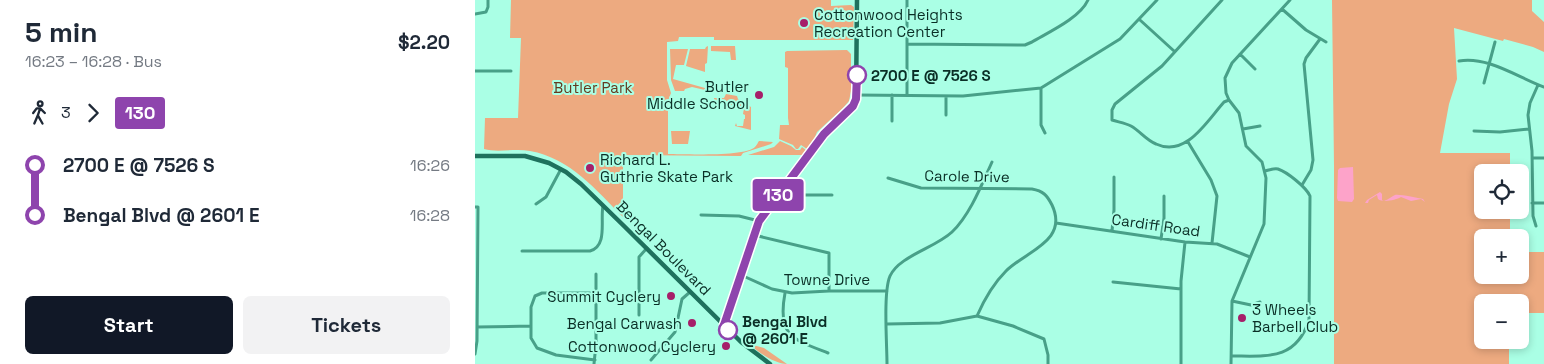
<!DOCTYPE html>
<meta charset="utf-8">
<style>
body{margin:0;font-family:"Space Grotesk",sans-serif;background:#f2f2f3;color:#1f2937;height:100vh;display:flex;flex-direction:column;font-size:19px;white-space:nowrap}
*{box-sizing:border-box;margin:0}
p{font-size:16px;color:#747a83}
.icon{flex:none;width:28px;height:28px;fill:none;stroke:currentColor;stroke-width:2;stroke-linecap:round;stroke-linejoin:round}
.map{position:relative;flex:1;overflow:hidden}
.drawer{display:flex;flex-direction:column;background:#fff;width:475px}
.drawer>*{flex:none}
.badge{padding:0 10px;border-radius:4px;font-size:18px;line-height:32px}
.fabs{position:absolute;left:999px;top:164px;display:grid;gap:10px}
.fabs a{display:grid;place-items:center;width:55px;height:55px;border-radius:8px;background:#fff;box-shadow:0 2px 8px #0003;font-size:25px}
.map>.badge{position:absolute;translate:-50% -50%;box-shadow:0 0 0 2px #fff}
.legs{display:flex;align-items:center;gap:8px;height:55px;padding:0 25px;font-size:16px}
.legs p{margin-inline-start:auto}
.overview{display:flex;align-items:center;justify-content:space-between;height:85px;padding:0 25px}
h1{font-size:28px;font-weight:800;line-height:38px}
.button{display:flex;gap:10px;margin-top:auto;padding:10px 25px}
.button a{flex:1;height:58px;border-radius:8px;background:#111827;color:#fff;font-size:20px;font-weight:800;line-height:58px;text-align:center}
.button a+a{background:#f2f2f3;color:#1f2937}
ul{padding:0 25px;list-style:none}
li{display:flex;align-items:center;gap:18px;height:50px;font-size:19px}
li i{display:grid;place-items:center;width:8px;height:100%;margin:0 6px;background:currentColor}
li i::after{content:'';width:12px;height:12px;margin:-6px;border:4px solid;border-radius:50%;background:#fff}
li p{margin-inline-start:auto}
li:first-child i{background:linear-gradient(#0000 50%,currentColor 0)}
li:last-child i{background:linear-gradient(currentColor 50%,#0000 0)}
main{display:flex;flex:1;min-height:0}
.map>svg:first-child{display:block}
</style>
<main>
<section class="drawer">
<div class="overview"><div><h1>5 min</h1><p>16:23 – 16:28 · Bus</p></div><b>$2.20</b></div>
<div class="legs"><svg class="icon" aria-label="walk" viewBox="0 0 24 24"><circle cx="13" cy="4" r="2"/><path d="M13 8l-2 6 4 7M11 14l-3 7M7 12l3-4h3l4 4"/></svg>3<svg class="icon" aria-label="forward" viewBox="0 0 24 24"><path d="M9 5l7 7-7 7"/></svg><b class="badge" style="background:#8e44ad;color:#fff">130</b></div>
<ul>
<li><i style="color:#8e44ad"></i><b>2700 E @ 7526 S</b><p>16:26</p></li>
<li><i style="color:#8e44ad"></i><b>Bengal Blvd @ 2601 E</b><p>16:28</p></li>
</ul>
<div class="button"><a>Start</a><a>Tickets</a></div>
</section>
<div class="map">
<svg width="1069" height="364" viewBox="0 0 1069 364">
<rect width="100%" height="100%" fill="#aaffe5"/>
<!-- green -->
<path fill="#edaa80" d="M36,0H356V6L376,5L379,7L378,40H239V37H204L203,41L192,42V80L196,93L193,101V154C208,154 271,157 280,147C282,145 283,142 284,141L298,142L296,144L268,153L266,156L148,155V217C121,190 95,158 55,151C40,148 23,153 9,149L10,118H43L46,38H35Z
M857,0H1057V11L1069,22V52L1058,47L1029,39L1028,41L979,28L982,79L974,104L965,153H1035V172H1008V210H1035V237L1008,238V275H1045V252H1069V313H1045V302H1008V340H1034V364H859V166Z
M233,46L232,63L230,64V72L211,66L215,49H230L231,47Z
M236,46H260L261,60H256L255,52L236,51Z
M195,49H213L209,65H201L198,79L230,88V90L217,87L210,89L209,91H200L196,80Z
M372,50L376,54V91L374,101L368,108L342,132L340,137L332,149L326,145L323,149H321L318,145L304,139L305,125H314L313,118V68L310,67V52L312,51Z
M251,94L262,96L263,99L276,107V130L260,126L261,123L262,126H268L269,119H270V115L268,114L269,108L239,101V98H249Z
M196,131H215L213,144H197Z
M305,141L316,146L321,150H325L327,147L331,150L327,155H273L299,147Z
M269,337L278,345L289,348L312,364C298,364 276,348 269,337Z"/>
<!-- water -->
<path fill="#fda3c9" d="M878,167L879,199L877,202L863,201L862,198L863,170L865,168Z
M905,192L907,194V200L909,201C913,200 917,196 920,195C924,194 943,198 948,199L950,202L946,199L936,201L926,197C921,200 908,203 903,199L902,195L894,200L893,203H890L892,200Z"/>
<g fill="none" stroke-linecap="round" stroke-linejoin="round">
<!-- street -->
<path stroke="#48a088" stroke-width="3" d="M747,0L687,66L640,104L637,110V120C643,122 650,123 656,126C665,131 671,140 681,144C711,158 732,121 749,102L754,100
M807,9L831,30L851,42
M0,14L11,12L13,7V0
M665,20L699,51
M432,44L550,45L557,42C574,32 605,18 613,0
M765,54L780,69
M984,61C1013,56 1042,77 1069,87
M0,71H36
M1009,83L1020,42
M566,88V125L570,133
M381,95L488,96L566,88L645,39L682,0
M432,95V0
M471,115V96
M417,121V95
M768,129L785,126
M999,131L1025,132L1054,129
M713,142L736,180L742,196L737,243
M1057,158H1069
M413,178L446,188L557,189C568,191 572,195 577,205C594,241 551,251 531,271C519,283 509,300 502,316
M827,185L836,170L838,160L829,64L831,58L845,39
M305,192L311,195H357
M1057,203H1069
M61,204L71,197L86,169
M0,207H3L2,341L0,354
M226,215L264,216L284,221
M581,223L710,242L742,244L775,257
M1061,226L1058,216L1057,151L1053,115L1055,103L1063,85
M637,231L639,210V177
M279,235L354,253V291
M686,239L689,218V196
M47,251H115C133,246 125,220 128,206
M266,275L297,289L317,293L354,291H412
M638,282L706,289
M310,293C302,336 317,339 353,353
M757,301L776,305L785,302
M164,315V257L172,248
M412,324L465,323L502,316L538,326L569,339L573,355V364
M2,327L56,326
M756,356C791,356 821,361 834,320L835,196C831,187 812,172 803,169C799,168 794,170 790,171
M120,360L81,355L62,348L56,338V307L60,296L67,293H121
M176,360L200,332L207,299L215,292
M119,364L121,344V274
M412,364C412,344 408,292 415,276C424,256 460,248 477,232C495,215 507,184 517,162
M706,364V281L710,242
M756,364L757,301L789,224L791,178L787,162L771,146L764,113L754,100L751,93L750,78L757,63L815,0"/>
<!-- secondary -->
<path stroke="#1f715d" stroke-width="4.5" d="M0,156H50L74,163L91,172L106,184L150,227L266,342L295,364
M249,325L284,221L349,134L372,113L381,101L382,0"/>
</g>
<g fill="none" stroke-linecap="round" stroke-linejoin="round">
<defs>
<path id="line-1" d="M253,330L249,325L284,221L349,134L378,106L381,99L382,75"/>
</defs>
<!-- line-1 casing -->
<use href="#line-1" stroke="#fff" stroke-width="11"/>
<!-- line-1 -->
<use href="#line-1" stroke="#8e44ad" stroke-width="8"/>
</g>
<!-- markers -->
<g fill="#a61f69" stroke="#aaffe5" stroke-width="2">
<circle cx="329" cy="23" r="5"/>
<circle cx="284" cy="95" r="5"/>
<circle cx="115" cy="168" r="5"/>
<circle cx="196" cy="296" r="5"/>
<circle cx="767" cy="318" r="5"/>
<circle cx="217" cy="323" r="5"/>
<circle cx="251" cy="346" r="5"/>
</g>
<g fill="#fff" stroke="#8e44ad" stroke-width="2.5">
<circle cx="382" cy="75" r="9"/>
<circle cx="253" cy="330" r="9"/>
</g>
<g text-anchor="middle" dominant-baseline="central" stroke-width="4" stroke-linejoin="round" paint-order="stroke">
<!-- poi labels -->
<g font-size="15" fill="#0a2f26" stroke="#aaffe5" text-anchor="end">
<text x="339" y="14" text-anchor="start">Cottonwood Heights<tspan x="339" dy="17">Recreation Center</tspan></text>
<text x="274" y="86">Butler<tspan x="274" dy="17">Middle School</tspan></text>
<text x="125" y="159" text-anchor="start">Richard L.<tspan x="125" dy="17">Guthrie Skate Park</tspan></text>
<text x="186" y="296">Summit Cyclery</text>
<text x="777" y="309" text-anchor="start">3 Wheels<tspan x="777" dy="17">Barbell Club</tspan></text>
<text x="207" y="323">Bengal Carwash</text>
<text x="241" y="346">Cottonwood Cyclery</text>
</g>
<!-- stop labels -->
<g font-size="15" font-weight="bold" fill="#0a2f26" stroke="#aaffe5" text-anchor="start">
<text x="396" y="75">2700 E @ 7526 S</text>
<text x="267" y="321">Bengal Blvd<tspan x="267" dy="17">@ 2601 E</tspan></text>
</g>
<!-- park labels -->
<g font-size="15" fill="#633a1f" stroke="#aaffe5">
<text x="118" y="87">Butler Park</text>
</g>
<!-- street labels -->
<g font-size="15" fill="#0a2f26" stroke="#aaffe5">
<text transform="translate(492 176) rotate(1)">Carole Drive</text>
<text transform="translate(681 225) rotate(8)">Cardiff Road</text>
<text transform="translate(189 248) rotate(45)">Bengal Boulevard</text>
<text x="352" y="279">Towne Drive</text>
</g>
</g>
</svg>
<div class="fabs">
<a><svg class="icon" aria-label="locate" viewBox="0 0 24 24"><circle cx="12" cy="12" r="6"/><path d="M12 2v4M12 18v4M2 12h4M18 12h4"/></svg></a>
<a>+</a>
<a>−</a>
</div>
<b class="badge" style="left:303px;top:195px;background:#8e44ad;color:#fff">130</b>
</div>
</main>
